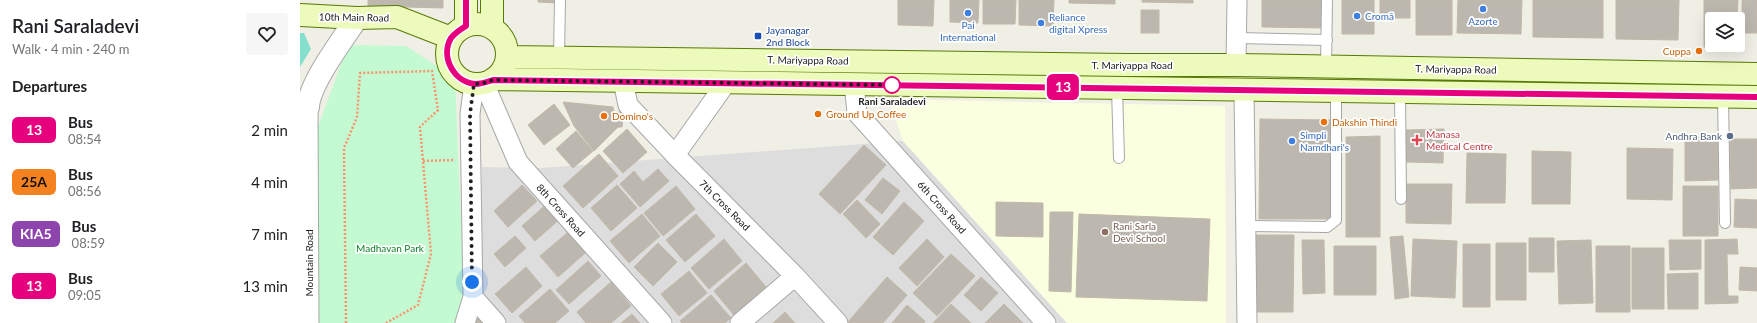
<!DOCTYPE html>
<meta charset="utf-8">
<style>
body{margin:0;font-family:Lato,sans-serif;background:#f6f6f6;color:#202124;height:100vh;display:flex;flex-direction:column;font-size:15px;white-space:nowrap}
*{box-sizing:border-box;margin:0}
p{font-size:13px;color:#757577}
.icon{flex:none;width:22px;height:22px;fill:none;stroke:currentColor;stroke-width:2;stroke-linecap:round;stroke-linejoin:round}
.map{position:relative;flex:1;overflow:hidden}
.sheet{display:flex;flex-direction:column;background:#fff;width:300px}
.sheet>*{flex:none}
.badge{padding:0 8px;border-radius:6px;font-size:14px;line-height:26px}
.buttons{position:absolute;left:1405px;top:12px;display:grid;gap:8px}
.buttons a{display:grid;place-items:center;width:40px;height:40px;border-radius:4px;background:#fff;box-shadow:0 4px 16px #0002;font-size:20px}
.you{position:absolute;width:20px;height:20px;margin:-10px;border:3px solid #fff;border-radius:50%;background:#1a73e8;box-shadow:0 0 0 6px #1a73e833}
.map>.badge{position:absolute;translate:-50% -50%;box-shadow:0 0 0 2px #fff}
h2{padding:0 12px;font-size:15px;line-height:36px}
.round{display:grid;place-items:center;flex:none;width:42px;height:42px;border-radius:4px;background:#f6f6f6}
.summary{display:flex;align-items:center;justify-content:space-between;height:68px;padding:0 12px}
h1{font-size:19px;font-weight:600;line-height:30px}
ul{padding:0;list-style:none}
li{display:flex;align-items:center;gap:12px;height:52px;padding:0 12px}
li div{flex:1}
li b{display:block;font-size:15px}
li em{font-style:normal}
li .badge{min-width:44px;font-weight:700;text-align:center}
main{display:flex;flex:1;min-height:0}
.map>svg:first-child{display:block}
</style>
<main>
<section class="sheet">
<div class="summary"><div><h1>Rani Saraladevi</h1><p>Walk · 4 min · 240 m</p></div><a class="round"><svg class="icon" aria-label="heart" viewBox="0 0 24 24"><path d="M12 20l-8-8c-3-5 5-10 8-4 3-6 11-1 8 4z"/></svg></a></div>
<h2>Departures</h2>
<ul>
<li><span class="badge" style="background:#e6007e;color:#fff">13</span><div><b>Bus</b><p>08:54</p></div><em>2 min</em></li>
<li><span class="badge" style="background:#f58220;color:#111">25A</span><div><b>Bus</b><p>08:56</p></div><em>4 min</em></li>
<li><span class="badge" style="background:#8e44ad;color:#fff">KIA5</span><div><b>Bus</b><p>08:59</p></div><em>7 min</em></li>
<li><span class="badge" style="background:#e6007e;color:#fff">13</span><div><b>Bus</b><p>09:05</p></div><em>13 min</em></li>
</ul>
</section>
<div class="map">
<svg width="1457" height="323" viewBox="0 0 1457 323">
<rect width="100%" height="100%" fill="#f0efe6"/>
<!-- residential -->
<path fill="#dedddd" d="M603,141L767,323H173L182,292V167L240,168Z"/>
<!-- education -->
<path fill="#faffe0" d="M589,99L925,106L926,323H767L603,141Z"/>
<!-- park -->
<path fill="#c4fad1" d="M48,45L106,46L155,78L164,297L156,323H19L17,129Z"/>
<!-- pitch -->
<path fill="#84dfcc" d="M0,33H4L11,49L0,67Z"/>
<!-- building -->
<path fill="#bdb8af" stroke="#c2b8a8" d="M68,0H143V8L68,6Z
M238,0H258V3L238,2Z
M598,0H634L633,26L598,25Z
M650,0H679L678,23L650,22Z
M683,0H716L715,24H683Z
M719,0H754L753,26L719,25Z
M769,0H815V4L769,3Z
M842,0H893V3L842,2Z
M962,0H1022V28L962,27Z
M1042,0H1074V34H1042Z
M1080,0H1110V18H1080Z
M1116,0H1152V35H1116Z
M1158,0H1222L1221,34L1157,33Z
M1233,0H1303V38L1233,37Z
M1316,0H1379L1378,40L1316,39Z
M1404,0H1438L1437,19H1412V45H1437V47H1404Z
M1442,0H1457V33H1442Z
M841,10H859V33H841Z
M263,102L313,107L314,112H321V119H323L322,127H318L294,151L274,126Z
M254,104L270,125L244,145L228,125Z
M960,119L1031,120V219H959Z
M327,129L347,152L323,173L303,151Z
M1144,129L1143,163L1106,162V130Z
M276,131L293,151L273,168L256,149Z
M1080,136V237H1046V137Z
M1418,136V180L1385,181V137Z
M1430,139H1457V188L1431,189Z
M564,145L586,165L540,214L519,194Z
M1327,148L1373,149L1372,200L1327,199Z
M1232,151L1271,152L1270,204H1232Z
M1167,153L1206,154L1205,203H1166Z
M299,154L318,176L283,208L263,186Z
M358,169L369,181L340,207L320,184L334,171L343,182Z
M583,178L600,191L582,214L565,200Z
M1106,184H1152L1151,224L1106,223Z
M222,185L237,201L208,227L194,211Z
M317,185L337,208L311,231L291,208Z
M376,186L395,209L363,236L344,213Z
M1383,186H1418V236H1383Z
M1435,199L1457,200V228L1434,227Z
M557,200L580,224L566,238L543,214Z
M249,202L262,217L235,241L222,226Z
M604,202L624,221L593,255L573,237Z
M696,202L743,203V237L696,236Z
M750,212H773L771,292L749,291Z
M342,214L360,236L329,263L310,241Z
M396,214L415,236L385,262L366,240Z
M779,214L910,219L907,301L776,297Z
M274,227L292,247L258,277L240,256Z
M954,235H994L993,312H954Z
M215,236L226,248L205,267L194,254Z
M1103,236L1109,297L1095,299L1090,237Z
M1229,238H1254V272H1229Z
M424,239L442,261L409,289L391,268Z
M627,239L644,257L617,286L599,268Z
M1113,239L1157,241L1155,298L1111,296Z
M1437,239L1438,254H1427L1428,296H1438V303L1405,304V240Z
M1002,240H1024L1025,293L1003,294Z
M1291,240L1293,303L1259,304L1257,241Z
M1369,240H1401V269L1370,270Z
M358,243L377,262L353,286L334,267Z
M1196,243H1226V300H1196Z
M1163,244H1190V307H1163Z
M1034,246H1076V295H1034Z
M1296,246H1330V312H1296Z
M1332,248H1364V309H1332Z
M651,254L675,276L637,316L613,293Z
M288,261L301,276L269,304L256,290Z
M446,263L466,287L434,315L414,291Z
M226,267L242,286L212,313L195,294Z
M1440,267L1457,268V291L1439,290Z
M389,271L407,293L379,316L361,294Z
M1398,273V309H1368L1367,274Z
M587,277L607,295L583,323H547Z
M681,277L698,293L681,311L664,295Z
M311,282L331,306L311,323H286L277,312Z
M250,289L269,311L255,323H225L219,316Z
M411,295L431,318L425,323H382L380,321Z
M651,304L671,323H633Z
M704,304L723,323H685Z
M607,305L625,321L624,323H592Z
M179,309L192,323H170Z
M485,312L495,323H473Z
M332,314L340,323H321Z"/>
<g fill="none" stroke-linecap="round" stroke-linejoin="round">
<defs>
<path id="service" d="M936,38L1027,40
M259,56L260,0
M1026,67L1027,0
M817,88L819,158
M1100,92L1101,199
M1423,97L1425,223
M946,226L1027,227L1036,220V91"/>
<path id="minor" d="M936,65L937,0
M323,81L328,105L375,155L495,276L538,323
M184,83L218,162L362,323
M554,84L557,113L746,323
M944,90L947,323
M8,107L9,323
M375,155L426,83
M173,297L196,323
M165,323L173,297L170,114L174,84
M440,323L495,276"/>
<path id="tertiary" d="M0,113L8,107C9,84 43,39 57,18"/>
<path id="secondary" d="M0,15L57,18L97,17L151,38
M147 54a30 30 0 1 1 60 0a30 30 0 1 1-60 0Z
M166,26V0
M192,27V0
M207,57L826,65H936L1457,74
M193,79L1457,97"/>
</defs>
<!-- service casing -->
<use href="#service" stroke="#a7a7a7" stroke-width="12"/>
<!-- minor casing -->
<use href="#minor" stroke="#a7a7a7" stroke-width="21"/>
<!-- tertiary casing -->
<use href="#tertiary" stroke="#a7a7a7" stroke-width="24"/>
<!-- secondary casing -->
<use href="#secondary" stroke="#587905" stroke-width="24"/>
<!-- path -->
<path stroke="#fa946d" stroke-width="2.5" stroke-dasharray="2 2" stroke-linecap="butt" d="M123,161L154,160
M46,323L44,148L57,117L60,73L132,71L138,110L120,127L131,254L118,305L86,323"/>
<!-- service -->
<use href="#service" stroke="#fff" stroke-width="10"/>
<!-- minor -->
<use href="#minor" stroke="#fff" stroke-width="19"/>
<!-- tertiary -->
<use href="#tertiary" stroke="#fff" stroke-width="22"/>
<!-- secondary -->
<use href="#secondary" stroke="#ecfabb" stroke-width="22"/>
</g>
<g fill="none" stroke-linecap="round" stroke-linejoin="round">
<defs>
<path id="line" d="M166,0V26C161,29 155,33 151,38C140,57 154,82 175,84C181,84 187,82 193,80L1457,97"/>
</defs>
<!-- line casing -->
<use href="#line" stroke="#fff" stroke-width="9"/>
<!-- line -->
<use href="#line" stroke="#e6007e" stroke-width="6"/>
<!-- walk -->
<path stroke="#202020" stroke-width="4" stroke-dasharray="0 7.2" d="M172,282L170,114L174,84L184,83L193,80L593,85H592"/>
</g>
<!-- markers -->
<g fill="#3f7fe0" stroke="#fff" stroke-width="1.5">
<circle cx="1183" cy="9" r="4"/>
<circle cx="668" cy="13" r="4"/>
<circle cx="1057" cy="16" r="4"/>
<circle cx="741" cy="23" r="4"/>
<circle cx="992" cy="141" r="4"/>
</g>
<rect fill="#1a4fb4" stroke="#fff" stroke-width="1.5" x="454" y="32" width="8" height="8" rx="2"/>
<g fill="#e8710a" stroke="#fff" stroke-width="1.5">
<circle cx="1399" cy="51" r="4"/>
<circle cx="518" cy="114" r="4"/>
<circle cx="304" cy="116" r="4"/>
<circle cx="1024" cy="122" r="4"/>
</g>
<circle fill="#fff" stroke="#e6007e" stroke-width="2" cx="592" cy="85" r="8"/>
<circle fill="#5c6f8a" stroke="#fff" stroke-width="1.5" cx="1430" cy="136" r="4"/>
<path fill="#e0444e" stroke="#fff" stroke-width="1.5" d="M1115 134h4v4h4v4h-4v4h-4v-4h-4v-4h4z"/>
<circle fill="#8d6e63" stroke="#fff" stroke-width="1.5" cx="805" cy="232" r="4"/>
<g text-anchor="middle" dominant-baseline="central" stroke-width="3.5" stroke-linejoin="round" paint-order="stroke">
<!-- shop labels -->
<g font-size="10" fill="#366cbe" stroke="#fff" text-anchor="start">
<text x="1065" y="16">Cromā</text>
<text x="749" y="17">Reliance<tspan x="749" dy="12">digital Xpress</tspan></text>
<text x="1183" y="21" text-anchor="middle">Azorte</text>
<text x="668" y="25" text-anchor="middle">Pai<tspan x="668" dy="12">International</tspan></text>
<text x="1000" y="135">Simpli<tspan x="1000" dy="12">Namdhari's</tspan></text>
</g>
<!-- street labels -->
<g font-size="10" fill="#202020" stroke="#fff">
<text transform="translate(54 17) rotate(1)">10th Main Road</text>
<text transform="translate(508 60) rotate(1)">T. Mariyappa Road</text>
<text x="832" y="65">T. Mariyappa Road</text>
<text transform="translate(1156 69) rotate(1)">T. Mariyappa Road</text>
<text transform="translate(425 205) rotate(45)">7th Cross Road</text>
<text transform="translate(642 207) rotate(48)">6th Cross Road</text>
<text transform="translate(261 210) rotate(48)">8th Cross Road</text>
<text transform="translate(9 263) rotate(-90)">Mountain Road</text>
</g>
<!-- transit labels -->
<g font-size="10" fill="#164399" stroke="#fff" text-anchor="start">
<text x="466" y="30">Jayanagar<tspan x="466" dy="12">2nd Block</tspan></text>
</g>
<!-- food labels -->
<g font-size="10" fill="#c56008" stroke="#fff" text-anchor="start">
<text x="1391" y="51" text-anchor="end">Cuppa</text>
<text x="526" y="114">Ground Up Coffee</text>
<text x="312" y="116">Domino's</text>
<text x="1032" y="122">Dakshin Thindi</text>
</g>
<!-- stop labels -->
<g font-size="10" font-weight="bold" fill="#202020" stroke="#fff">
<text x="592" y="101">Rani Saraladevi</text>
</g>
<!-- health labels -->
<g font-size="10" fill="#be3a42" stroke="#fff" text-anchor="start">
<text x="1126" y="134">Manasa<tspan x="1126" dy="12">Medical Centre</tspan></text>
</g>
<!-- service labels -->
<g font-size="10" fill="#4e5e75" stroke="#fff" text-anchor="end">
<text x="1422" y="136">Andhra Bank</text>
</g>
<!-- education labels -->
<g font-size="10" fill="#785e54" stroke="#fff" text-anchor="start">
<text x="813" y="226">Rani Sarla<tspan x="813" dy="12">Devi School</tspan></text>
</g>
<!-- park labels -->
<g font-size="10" fill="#0b8029" stroke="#fff">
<text x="90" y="248">Madhavan Park</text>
</g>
</g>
</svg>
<div class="buttons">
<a><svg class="icon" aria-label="layers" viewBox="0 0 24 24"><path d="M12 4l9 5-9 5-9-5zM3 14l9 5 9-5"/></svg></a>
</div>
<div class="you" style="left:172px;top:282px"></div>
<b class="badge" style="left:763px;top:87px;background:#e6007e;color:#fff">13</b>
</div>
</main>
